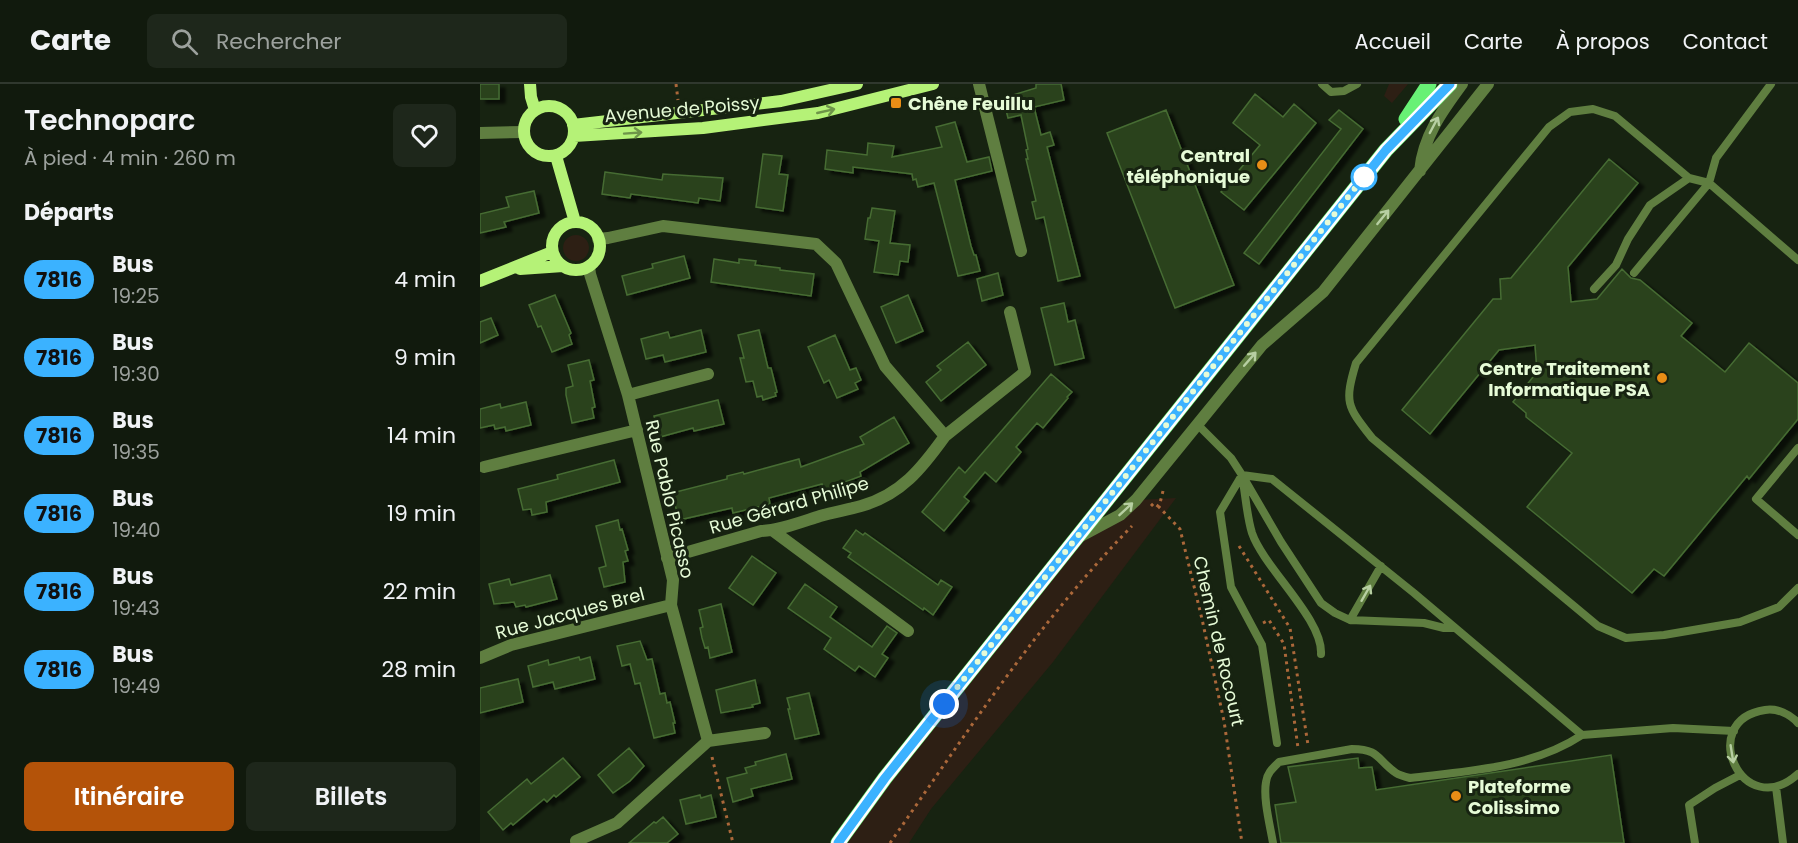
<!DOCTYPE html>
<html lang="fr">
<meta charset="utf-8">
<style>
body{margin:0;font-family:Poppins,sans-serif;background:#1e271b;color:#f1f3f6;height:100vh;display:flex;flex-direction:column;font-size:22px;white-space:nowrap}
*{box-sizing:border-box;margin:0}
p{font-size:20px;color:#9ca19d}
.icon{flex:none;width:33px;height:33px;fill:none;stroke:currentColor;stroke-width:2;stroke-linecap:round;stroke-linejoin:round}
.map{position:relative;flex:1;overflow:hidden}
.panel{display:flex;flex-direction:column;background:#111a0d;width:480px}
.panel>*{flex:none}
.badge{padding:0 12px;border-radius:20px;font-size:21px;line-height:39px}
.you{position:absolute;width:30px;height:30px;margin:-15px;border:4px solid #fff;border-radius:50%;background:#1a73e8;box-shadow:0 0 0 9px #1a73e833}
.map>.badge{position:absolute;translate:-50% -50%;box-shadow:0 0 0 3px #fff}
h2{padding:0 24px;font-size:22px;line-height:54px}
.round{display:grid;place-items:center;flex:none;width:63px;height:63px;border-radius:9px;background:#1e271b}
.summary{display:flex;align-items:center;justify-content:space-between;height:102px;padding:0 24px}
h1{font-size:28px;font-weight:600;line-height:45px}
.action{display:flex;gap:12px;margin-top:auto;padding:12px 24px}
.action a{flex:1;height:69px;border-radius:9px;background:#b45309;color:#fff;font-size:24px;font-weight:600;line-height:69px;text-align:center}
.action a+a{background:#1e271b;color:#f1f3f6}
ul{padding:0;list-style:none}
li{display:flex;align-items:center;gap:18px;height:78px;padding:0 24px}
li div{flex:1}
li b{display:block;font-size:22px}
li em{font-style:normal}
li .badge{min-width:66px;font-weight:700;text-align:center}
header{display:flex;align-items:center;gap:36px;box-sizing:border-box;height:84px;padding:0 30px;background:#111a0d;border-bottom:2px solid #30382e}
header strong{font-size:28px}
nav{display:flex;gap:33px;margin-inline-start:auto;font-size:21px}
.search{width:420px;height:54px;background:#1e271b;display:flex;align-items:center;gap:15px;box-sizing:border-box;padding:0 21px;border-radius:9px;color:#9ca19d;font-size:22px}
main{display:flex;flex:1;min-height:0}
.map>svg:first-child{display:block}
</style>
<header>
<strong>Carte</strong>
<div class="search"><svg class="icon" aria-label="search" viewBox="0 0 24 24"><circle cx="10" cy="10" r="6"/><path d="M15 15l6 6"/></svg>Rechercher</div>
<nav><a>Accueil</a><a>Carte</a><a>À propos</a><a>Contact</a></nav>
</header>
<main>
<section class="panel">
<div class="summary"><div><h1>Technoparc</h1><p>À pied · 4 min · 260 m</p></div><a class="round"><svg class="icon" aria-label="heart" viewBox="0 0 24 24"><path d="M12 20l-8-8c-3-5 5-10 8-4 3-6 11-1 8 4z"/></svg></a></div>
<h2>Départs</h2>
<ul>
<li><span class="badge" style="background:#3bb2ff;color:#111">7816</span><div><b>Bus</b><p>19:25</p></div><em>4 min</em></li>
<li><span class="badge" style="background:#3bb2ff;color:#111">7816</span><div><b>Bus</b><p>19:30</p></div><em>9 min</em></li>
<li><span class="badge" style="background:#3bb2ff;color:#111">7816</span><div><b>Bus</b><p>19:35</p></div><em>14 min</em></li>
<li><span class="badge" style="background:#3bb2ff;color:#111">7816</span><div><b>Bus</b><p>19:40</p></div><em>19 min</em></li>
<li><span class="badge" style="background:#3bb2ff;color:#111">7816</span><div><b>Bus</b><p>19:43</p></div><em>22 min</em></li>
<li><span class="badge" style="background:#3bb2ff;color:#111">7816</span><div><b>Bus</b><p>19:49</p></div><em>28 min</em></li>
</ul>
<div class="action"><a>Itinéraire</a><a>Billets</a></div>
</section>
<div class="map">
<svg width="1318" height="759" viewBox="0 0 1318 759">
<defs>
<filter id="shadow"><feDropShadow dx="6" dy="4" stdDeviation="1.5" flood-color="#0009"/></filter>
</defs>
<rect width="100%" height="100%" fill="#172311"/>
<!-- green -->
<path fill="#2d1f14" d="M909,0H928L912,19L904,12Z
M83 164a13 13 0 1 1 26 0a13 13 0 1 1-26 0Z
M696,414L573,578L451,725L429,759H358L596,454L656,416Z"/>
<!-- building -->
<path fill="#2a421e" stroke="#466c33" stroke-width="1.5" filter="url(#shadow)" d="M0,0H19V15H0Z
M556,0H581L584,16L554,23L561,51L570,48L574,61L567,63L600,192L578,197L564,133L556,135L552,118L556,117L546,75H548L546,66L548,65L541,31L528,34L523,14L556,4Z
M775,10L803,33L814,20L836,39L764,126L741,108L780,61L753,39Z
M686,26L754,201L695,224L627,49Z
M859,26L883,45L779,180L764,169L861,45L849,36Z
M475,38L487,78L509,73L512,87L475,96L491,162L494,171H496L500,187L478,192L454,99L438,103L436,95L433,96L432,90L373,83V89L345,85L347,66L387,71L388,59L414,62L412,73L462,63L456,43Z
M283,70L302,72L299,90L308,91L303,127L276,123Z
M1129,75L1158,99L1088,183L1091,218L1117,215L1142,185L1151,194L1160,196L1212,239L1201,252L1245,288L1269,259L1318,299V335L1269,395L1267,392L1184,492L1174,485L1152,509L1047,423L1092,369L1046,333V329L1033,318L1057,288L1055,261L1019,266L950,350L922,326L1013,215H1021L1020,195L1031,194Z
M125,88L182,96L183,90L243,94L240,117L219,114L218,119L151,110L150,114L122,110Z
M54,107L59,129L24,138L26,143L0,149V130L29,123L26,113Z
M392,124L415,127L410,159L430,161L428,178L420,177L418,191L394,188L399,157L385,155L388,134H390Z
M204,172L210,194L147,211L142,192L173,184L172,180Z
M234,175L259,179V175L276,177L275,181L300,184V186L334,190L331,212L231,198Z
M518,189L523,211L502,217L497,195Z
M75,211L91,249L89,251L92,260L72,268L61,242L58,243L49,221Z
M428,211L443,247L416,259L401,223Z
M584,219L588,238L595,236L604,274L575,281L561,224Z
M11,234L18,251L0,259V238Z
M221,246L226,268L185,278L183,271L166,275L161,255L188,248L190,254Z
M279,246L288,284H291L297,308L295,309L296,312L283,316L282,312L277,313L273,297L266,298L260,274H264L258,251Z
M355,251L370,286L376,284L381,296L375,299L378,305L357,314L349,296L344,299L328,263Z
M488,258L506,281L461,317L446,298L461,286L457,282Z
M109,276L114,296L110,297L115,323L112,324L114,334L92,339L86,311V304L93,302L88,281Z
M571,290L592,308L587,313L588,314L563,344L557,339L536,363L541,368L516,398L505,388L484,413L489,417L464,447L442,428L479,383L485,389Z
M238,316L244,340L214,347L213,344L180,353L174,332Z
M46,318L51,341L26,347L25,343L15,345L14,341L0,344V325L20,320L21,324Z
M414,333L429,359L380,388L381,392L344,406L342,400L289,414L290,420L253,429L252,424L199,436L192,409L247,395V392L263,388L264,390L319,375L321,383L384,360L380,353Z
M134,376L140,398L66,418L67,428L52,431L51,425L43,426L38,405L78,395L77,391Z
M138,436L140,446L142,445L148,466L145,467L148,477L143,478L145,498L124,503L119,484L126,482L116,442Z
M376,446L383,451L385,449L458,501L461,496L472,503L453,531L444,524L443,526L368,473L371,469L363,464Z
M272,472L296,489L273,521L249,504Z
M70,491L77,515L46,523L45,521L36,523L34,518L14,520L9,500L29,495L31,501Z
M325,500L357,523L350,533L392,563L407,542L417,549L402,570L408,574L395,593L379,582L375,587L344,565L351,554L308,524Z
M241,520L252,568L230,574L228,563L225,564L222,554L220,544L223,543L219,526Z
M160,557L167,576L172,575L180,610L185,609L187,619L190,618L195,639H193L195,649L174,654L160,599L155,600L150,580L142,582L137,562Z
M99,573L100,576L110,573L115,595L75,605L73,598L53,603L48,582L68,576L69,581Z
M38,595L43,618L0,629V604Z
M275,596L280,619L272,621L273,623L241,629L236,606Z
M329,609L339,650L315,655L308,625H310L307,614Z
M149,664L164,682L150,697L133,709L118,691Z
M306,670L312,695L271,705L273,712L253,718L247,694L267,689L265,684L276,681L275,678Z
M1131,671L1144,759H801L795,721L816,718L808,683L878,674L879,684L892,683L896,706Z
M83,674L100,693L76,713L74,711L67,718L64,715L33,741L31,739L23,746L8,728L47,695L51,700Z
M220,711L221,714L231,711L236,733L206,740L200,716Z
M183,733L198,750L187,759H149L174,738L176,739Z"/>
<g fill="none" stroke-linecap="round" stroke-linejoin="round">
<!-- path -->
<path stroke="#ab683a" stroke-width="3" stroke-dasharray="3 4.5" stroke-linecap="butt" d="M196,0L198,16
M683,407L679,423L700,445L722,535L744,637L762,759
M671,422L674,419L679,423
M759,462L810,544L828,661
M783,539L789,536L804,560L818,664
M232,673L253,759
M410,759C486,650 559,537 652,442"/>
<!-- lane -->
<path stroke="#5f7e40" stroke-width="8" d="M842,0L851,8L864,7L877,0
M1318,176L1229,99L1209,94L1135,32L1113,25L1090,28L1069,43L876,279C864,319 867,322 892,354L1118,542L1146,554L1184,551L1260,538L1299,523L1318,504
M1154,189L1229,99L1236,74L1291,0
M1114,205L1136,181L1148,155L1170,121L1209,94
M717,340L751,374L762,391L792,395L934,509L1102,651C1052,684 988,687 930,694C926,693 919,691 916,689C897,676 900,665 872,665L799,678C793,684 787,689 786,698C783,715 790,741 793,759
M1318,364L1276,415L1318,451
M762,391L801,458L841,519L855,529L870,536L944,539L964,544H974
M762,391L740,428L751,503L782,561L797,659
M763,398C766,415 767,433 772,449C784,484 843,535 841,570
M870,536L901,482
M1318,639C1310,630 1297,624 1285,626C1216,636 1262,740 1318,690
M1102,651L1193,644L1254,647
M1296,703L1303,759
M1215,759L1209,721L1235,704L1260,691"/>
<!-- street -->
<path stroke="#5f7e40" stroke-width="12" d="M499,0L541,167
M0,49L44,48
M940,87C943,53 962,27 982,0
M118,155L128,154L183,142L336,160L356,179L405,282L465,352C442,384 421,411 381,422C367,426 353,428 340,432C321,438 301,446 281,447L187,474
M109,182L110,190L148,311L193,496L191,521L228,657
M148,311L228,290
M465,352L545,288L530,228
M4,383L157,346
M292,446L428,547
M597,454L640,431L656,416L782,261L843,208L1008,0
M0,574L31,561L191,521
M96,757L137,739L228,657L285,649"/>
<!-- secondary -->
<path stroke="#b5f277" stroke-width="12" d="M50,0L51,13L55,26
M44 47a25 25 0 1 1 50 0a25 25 0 1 1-50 0Z
M93,41L301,17L377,0
M94,52L223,44L338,29L453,0
M76,72L95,138
M72 162a24 24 0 1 1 48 0a24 24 0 1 1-48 0Z
M40,185L83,182
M0,197L72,168"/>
<!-- primary -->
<path stroke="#68f175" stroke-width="15" d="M926,35L949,0
M358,759L405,694L906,66L970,0"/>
</g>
<!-- one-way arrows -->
<defs><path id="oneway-shaft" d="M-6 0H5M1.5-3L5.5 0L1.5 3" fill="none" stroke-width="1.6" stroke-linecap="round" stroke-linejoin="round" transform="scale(1.5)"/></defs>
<g stroke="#6e9549">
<use href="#oneway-shaft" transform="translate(346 27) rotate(-13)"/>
<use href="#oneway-shaft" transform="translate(153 49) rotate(-4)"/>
</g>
<g stroke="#b7cfa2">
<use href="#oneway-shaft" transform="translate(954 41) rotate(-62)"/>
<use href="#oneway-shaft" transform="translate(903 133) rotate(-51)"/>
<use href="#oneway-shaft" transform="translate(770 275) rotate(-49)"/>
<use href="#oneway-shaft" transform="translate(646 425) rotate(-43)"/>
<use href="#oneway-shaft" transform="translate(886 509) rotate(-60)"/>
<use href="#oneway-shaft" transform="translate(1252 670) rotate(81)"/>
</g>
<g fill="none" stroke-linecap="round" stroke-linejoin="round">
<defs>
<path id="line" d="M358,759L405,694L906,66L970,0"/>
</defs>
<!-- line casing -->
<use href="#line" stroke="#fff" stroke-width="14"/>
<!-- line -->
<use href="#line" stroke="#3bb2ff" stroke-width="9"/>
<!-- walk -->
<path stroke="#e6fbd7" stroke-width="6" stroke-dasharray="0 10.8" d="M464,620L884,93"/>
</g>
<!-- markers -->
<g fill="#e88d16" stroke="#172311" stroke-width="2">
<rect x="410" y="13" width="12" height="12" rx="3"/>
<circle cx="782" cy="81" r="6"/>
<circle cx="1182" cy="294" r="6"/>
<circle cx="976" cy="712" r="6"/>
</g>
<circle fill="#fff" stroke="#3bb2ff" stroke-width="3" cx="884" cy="93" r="12"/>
<g text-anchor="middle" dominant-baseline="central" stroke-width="6" stroke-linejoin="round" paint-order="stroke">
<!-- poi labels -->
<g font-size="18" font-weight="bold" fill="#e6fbd7" stroke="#172311" text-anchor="start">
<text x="428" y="19">Chêne Feuillu</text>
<text x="770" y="71" text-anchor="end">Central<tspan x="770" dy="21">téléphonique</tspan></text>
<text x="1170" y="284" text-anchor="end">Centre Traitement<tspan x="1170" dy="21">Informatique PSA</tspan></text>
<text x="988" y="702">Plateforme<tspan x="988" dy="21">Colissimo</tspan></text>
</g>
<!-- street labels -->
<g font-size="18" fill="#e6fbd7" stroke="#172311">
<text transform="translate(202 25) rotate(-5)">Avenue de Poissy</text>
<text transform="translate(190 415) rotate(77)">Rue Pablo Picasso</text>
<text transform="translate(309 421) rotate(-16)">Rue Gérard Philipe</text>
<text transform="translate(90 529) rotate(-15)">Rue Jacques Brel</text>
<text transform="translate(739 557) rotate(77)">Chemin de Rocourt</text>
</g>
</g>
</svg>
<div class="you" style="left:464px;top:620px"></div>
</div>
</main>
